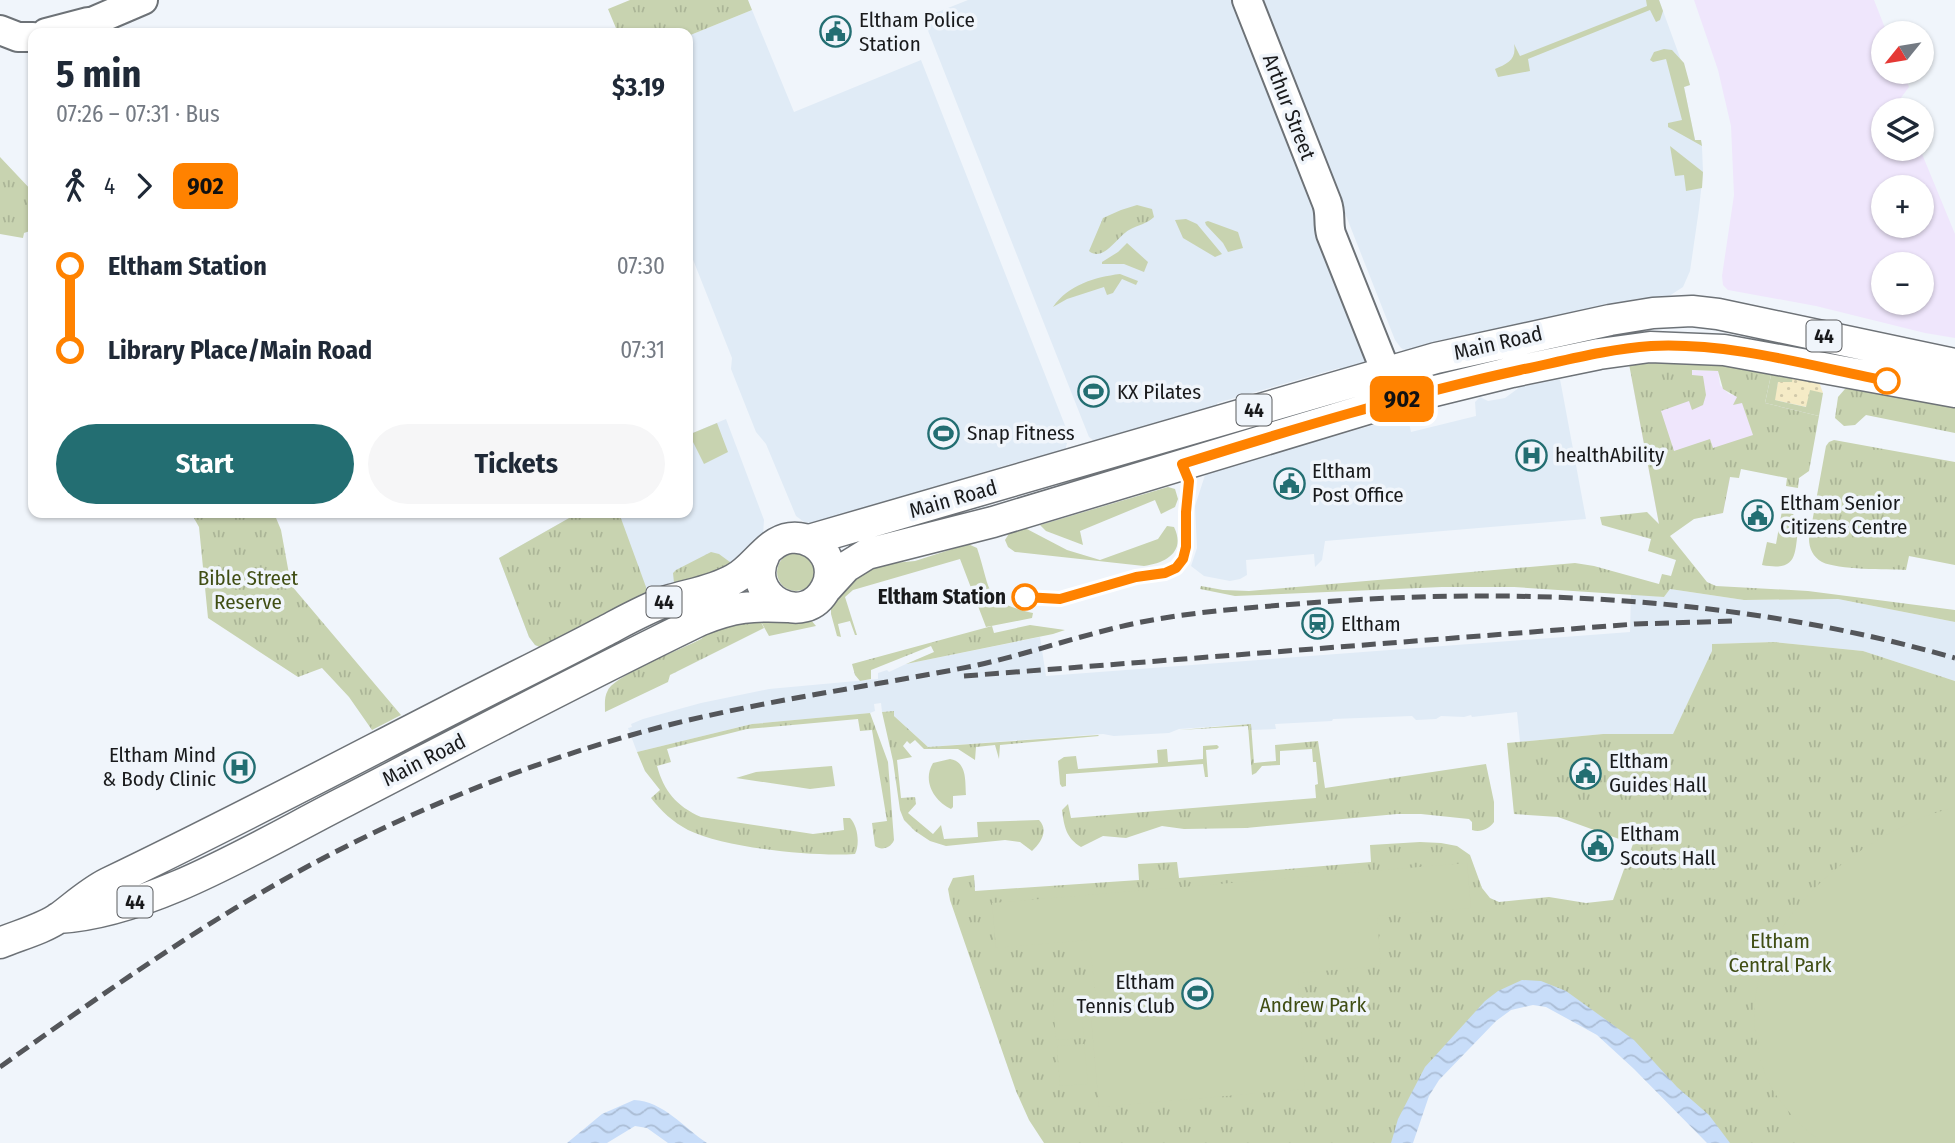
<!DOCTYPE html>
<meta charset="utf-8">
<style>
body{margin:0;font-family:"Fira Sans Condensed",sans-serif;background:#f6f6f7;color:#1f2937;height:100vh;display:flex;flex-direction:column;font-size:26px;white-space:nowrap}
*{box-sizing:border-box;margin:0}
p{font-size:23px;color:#747a83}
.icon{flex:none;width:38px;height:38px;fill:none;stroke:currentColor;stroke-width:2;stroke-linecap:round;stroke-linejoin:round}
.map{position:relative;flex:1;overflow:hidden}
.details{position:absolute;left:28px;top:28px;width:665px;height:490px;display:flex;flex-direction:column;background:#fff;border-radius:14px;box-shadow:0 2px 5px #0004}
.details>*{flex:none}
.badge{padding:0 14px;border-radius:10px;font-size:24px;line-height:46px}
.needle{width:46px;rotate:240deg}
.buttons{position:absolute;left:1871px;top:21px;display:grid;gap:14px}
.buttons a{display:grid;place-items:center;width:63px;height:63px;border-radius:50%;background:#fff;box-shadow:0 2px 5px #0004;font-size:35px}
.map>.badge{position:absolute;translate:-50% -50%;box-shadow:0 0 0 4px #fff}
.legs{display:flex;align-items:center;gap:10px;height:77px;padding:0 28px;font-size:23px}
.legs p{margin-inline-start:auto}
.overview{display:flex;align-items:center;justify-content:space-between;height:119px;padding:0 28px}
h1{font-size:38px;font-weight:700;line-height:52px}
.primary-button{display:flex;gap:14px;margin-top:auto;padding:14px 28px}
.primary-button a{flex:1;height:80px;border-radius:42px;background:#236e72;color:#fff;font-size:28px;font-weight:700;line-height:80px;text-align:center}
.primary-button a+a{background:#f6f6f7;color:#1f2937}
ul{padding:0 28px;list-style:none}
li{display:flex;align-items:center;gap:24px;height:84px;font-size:26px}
li i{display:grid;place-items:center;width:10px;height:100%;margin:0 9px;background:currentColor}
li i::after{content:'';width:18px;height:18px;margin:-9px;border:5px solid;border-radius:50%;background:#fff}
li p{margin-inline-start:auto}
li:first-child i{background:linear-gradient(#0000 50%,currentColor 0)}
li:last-child i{background:linear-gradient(currentColor 50%,#0000 0)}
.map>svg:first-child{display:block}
</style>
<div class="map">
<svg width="1955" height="1143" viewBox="0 0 1955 1143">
<defs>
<pattern id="grass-tufts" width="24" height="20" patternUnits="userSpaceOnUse" patternTransform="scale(1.75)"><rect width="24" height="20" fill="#c8d3b0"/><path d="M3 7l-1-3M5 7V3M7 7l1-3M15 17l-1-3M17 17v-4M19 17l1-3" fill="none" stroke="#abb597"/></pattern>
<pattern id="sand-dots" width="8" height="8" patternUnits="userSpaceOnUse" patternTransform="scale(1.75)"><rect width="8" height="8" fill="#f5ebc6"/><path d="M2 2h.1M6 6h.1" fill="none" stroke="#d1c9aa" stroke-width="1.8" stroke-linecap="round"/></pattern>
<pattern id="water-waves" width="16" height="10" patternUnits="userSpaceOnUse" patternTransform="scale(1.75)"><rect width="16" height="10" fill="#c8ddf9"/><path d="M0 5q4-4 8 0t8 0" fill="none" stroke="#abbdd5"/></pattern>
</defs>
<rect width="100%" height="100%" fill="#f0f5fb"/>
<!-- built -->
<path fill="#e0ebf6" d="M968,0H1232L1367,341V358L1363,363L1358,367L1342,373L1339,368L1217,403V409L1097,443L1089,437L923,18Z
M1261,0H1659L1690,85L1684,87L1695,140H1701L1702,147L1703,172L1699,209L1690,271L1683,287L1663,300L1642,301L1641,298L1437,341L1436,347L1410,353L1401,348L1395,340Z
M752,10L794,112L921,60L1066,428L1068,439L1065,451L1038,462L1035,457L853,511L851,519L818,524L804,522L796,516L766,444L756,432L731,369L732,358L688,247V36Z
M1560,379L1586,519L1325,541L1322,560L1315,567L1314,554L1246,560L1247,575L1240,579L1230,581L1204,576L1191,566L1197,548L1195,506L1206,472L1269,449L1275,453L1405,416L1408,418L1411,432L1476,416L1475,402L1480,397L1488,401L1505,398L1520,387Z
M726,419L764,520L763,535L745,559L539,647L535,645L529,637L499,558L578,513H688V435Z
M1670,589L1744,600L1838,599L1955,622V681L1863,651L1774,642L1712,644L1713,651L1673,734H1603L1520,742L1517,712L1472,717L1471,715L1464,717L1441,716L1436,719L1416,720L1412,716L1333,719L1332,721L1275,724L1276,729L1251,730L1250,724L1179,729L1169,733L1114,736L1103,734L928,747L894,716V711L882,712L881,703L874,704L875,711L870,713L752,724L637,752L628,728L632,727L631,724L643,719L701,703L769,689L878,679V673L887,670L889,672L906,664L1040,637L1046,676L1630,632L1631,593L1664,597Z"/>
<!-- education -->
<path fill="#efe6fc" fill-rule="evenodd" d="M1694,0H1874L1887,33H1883V72H1903L1909,87L1900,99L1904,110H1883V149H1920L1955,234V338L1925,333L1816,306L1728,290L1723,285L1722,276L1734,195L1731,126L1718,70ZM1883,187H1922V226H1883ZM1883,264H1922V303H1883Z
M1683,370L1718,371L1720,385L1729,394L1811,414L1735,454L1723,513L1659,525L1631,375Z"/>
<!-- grass -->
<path fill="url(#grass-tufts)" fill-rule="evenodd" d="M630,0H748L752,10L688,36V33H618L608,9Z
M0,157L33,192V230L24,233L23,238L0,234Z
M1137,205L1152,209L1154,217C1147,224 1138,225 1129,230C1118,236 1103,263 1089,251L1103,218L1121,210Z
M1680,360L1755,367L1771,375L1765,403L1819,416L1809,471L1799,478L1798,488L1786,486L1787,478L1741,469L1739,478L1730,477L1723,513L1694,519L1670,536L1707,582L1716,586L1808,591L1955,610V622L1838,599L1744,600L1670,589L1664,597L1514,587H1442L1235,596L1200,589L1201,586L1223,590L1249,591L1575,563L1594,566L1659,584L1662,574L1671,576L1676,560L1648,551L1651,539L1602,525L1600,517L1647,512L1659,524L1629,364ZM1692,370L1718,371L1723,389L1737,397L1733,405L1742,403L1753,435L1713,448L1710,439L1674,451L1661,411L1689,401L1692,410L1703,405L1706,395L1703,376L1692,375Z
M1855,387L1955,408V433L1866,415L1855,425L1844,426L1835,418L1838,397L1845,389Z
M1834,440L1955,462V565L1909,556L1906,570C1887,569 1838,570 1822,562C1813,557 1809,548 1809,539L1826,446L1829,442Z
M191,513H274L281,530L291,585L401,715L372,730L349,697L322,668L298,677L208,618L199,527Z
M578,513H619L646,587L647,599L542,648L535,645L529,637L499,558Z
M711,552L719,554L734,565L676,585L674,583L673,573L676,570Z
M759,618L764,628L670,675L668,682L605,712C605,704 604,697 608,690C617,674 682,649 701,639L712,629Z
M1030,625L1065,630L1053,634L906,664L934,652L931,646L871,670V679L860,681L855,675L852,664L992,626L994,633Z
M1774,642L1863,651L1955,681V1143H1720L1620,1041L1527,993L1437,1069L1403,1143H1044L1029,1120L1016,1091L950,900L948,889L953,878L974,875L975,891L1139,880L1138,864L1177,862L1179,878L1371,862L1370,845L1420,842L1441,843L1457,846L1470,855L1482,888L1490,898L1499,902L1549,897L1586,903L1613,900L1633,844L1558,817L1514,814L1507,743L1603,734H1673L1712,651V644Z
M894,711V716L928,747L1098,735L1099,736L1000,745L999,759L995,745L976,747L975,760L958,749H924L915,740L910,744L907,741L903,746L912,757L897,760L901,798L915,797L916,804L908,813L933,834L941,825L944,839L978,837L977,822L1039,820C1049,830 1041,843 1032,851L1020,842L1005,840L946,846L930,841L915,831L904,820L900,810L893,761L882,712Z
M870,713L888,762L894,840C891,848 881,851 875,846L872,823L887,821L872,730L860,731L858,719L747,729L667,749L671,762L657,766C664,791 676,806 701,817L813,834L844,830L843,818H850C858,826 860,844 855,854C813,857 725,848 688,830C673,822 661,811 651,798L660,790L645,771L637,752L752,724Z
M1251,724L1254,763L1276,761L1275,745L1318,741L1325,788L1486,764L1494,802V822C1489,829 1480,833 1472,830V822L1469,819L1421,814H1397L1246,828L1184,829L1162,826L1126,838L1103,836L1081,847C1066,838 1064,826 1062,810L1068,804L1071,818L1316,798L1315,785L1318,784L1316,762H1313L1312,749L1280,751V765L1262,766L1256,773L1252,775L1248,726L1179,730Z"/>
<!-- sand -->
<path fill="url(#sand-dots)" d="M1793,374L1819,382L1823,393L1810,391L1807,407L1774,400L1778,382Z"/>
<!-- garden -->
<path fill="#c8d3b0" d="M1646,0H1659L1663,11L1660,20L1656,22L1650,10L1528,59L1530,71L1498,77L1495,69C1507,64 1517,60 1514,44L1520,56L1647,6Z
M1664,49L1672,50L1684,63L1690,85L1684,87L1695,140H1701L1702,146L1668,127V123L1682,120L1666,59L1653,62L1650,60L1654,52Z
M1670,146L1703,172L1702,188L1686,191L1684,175L1675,176Z
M1186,219L1197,224L1222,254L1215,257L1183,238L1175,220Z
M1208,221L1238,232L1243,248L1228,252L1223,243L1206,225L1205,222Z
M1127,243L1148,262L1144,272L1124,264H1102V262L1118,252Z
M1120,274L1138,281L1136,285L1122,279L1113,293L1107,295L1104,287L1067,299L1053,307C1068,285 1095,277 1120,274Z
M1755,367L1793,374L1792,382H1778L1775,400L1806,407L1810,390L1823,393L1819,416L1765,403L1771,375L1754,371Z
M717,423L728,452L704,464L693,442L688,444V435Z
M1168,487L1175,489L1178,499L1175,507L1161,514L1155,500L1080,531L1083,545L1046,531L1040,525Z
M1785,494L1791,496L1788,513L1793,514L1799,523C1794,553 1800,572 1762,565L1767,542L1776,544Z
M1167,526L1174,527C1186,552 1166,563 1144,566L1015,552L1008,547L1005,540L1010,532L1025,528L1067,550L1100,560L1158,539Z
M968,544L977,548C992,592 982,601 1033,613L1032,618L986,627L960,559L853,590L845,597L857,635H855L850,621L838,624L841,637L837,636L831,614V608L843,589L861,572L883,564L915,561Z
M777 572a19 19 0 1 1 38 0a19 19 0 1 1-38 0Z
M759,618L792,622L811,620L816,626L769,636Z
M1217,745L1219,747L1217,749L1206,750L1208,777H1205L1203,764L1066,774V786L1062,787L1060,784L1058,761L1064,757L1076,756L1078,769L1158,763L1157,750L1167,749L1168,762L1203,759V746Z
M950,759C967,762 965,780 966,795L953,796V807L951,809C934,801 922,781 933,763Z
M832,766L835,786L810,789L736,778L756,772Z
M1955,807V1143C1923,1143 1891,1143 1859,1143C1850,1143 1836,1143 1827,1143C1808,1137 1785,1108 1774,1092C1764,1076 1759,1056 1756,1037C1738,927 1860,831 1955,807Z
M1467,863L1471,908L1377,916L1381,966L1298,973L1305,1089L1099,1107L1091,1017L1098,1015L1089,940L996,948L992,903Z
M1080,998L1084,1038L1056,1040L1053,1000Z
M1084,1044L1088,1084L1060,1086L1057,1046Z"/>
<!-- water -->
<path fill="url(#water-waves)" d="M1522,980L1541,981L1566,991L1634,1040L1677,1087L1709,1115L1730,1143H1707L1634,1069L1597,1035L1546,1007L1533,1005L1511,1010L1496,1021L1439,1080L1429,1096L1413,1143H1391L1398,1119L1425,1067L1485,1001L1498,991Z
M634,1100C663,1101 684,1128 707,1143H668L647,1128L635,1126L607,1143H567L602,1114Z"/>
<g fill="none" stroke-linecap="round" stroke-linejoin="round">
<defs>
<path id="secondary" d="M1247,0L1327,203C1331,214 1328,223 1331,234L1386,372
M0,30L18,37H33
M46,33L88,22
M73,33L94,21L143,0"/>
<path id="primary" d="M809,540L1436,358L1610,320L1653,313L1692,311L1718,314L1955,364
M825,590L846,567L867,554L993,522L1394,401L1512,372L1599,354L1650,347L1724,350L1955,392
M58,918C151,913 263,843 346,801C464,740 581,678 701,620C733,607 753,605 788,607
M0,943C19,935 43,929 60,917C76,905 90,892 108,883C223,828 335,769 448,711C500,684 552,659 603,632C624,621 645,609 667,601C689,594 713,591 734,579C754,569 767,541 790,538C806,536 822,545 828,561C831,570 830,580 826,588C805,630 742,598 765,554"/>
</defs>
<!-- secondary casing -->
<use href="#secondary" stroke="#6d7277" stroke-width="32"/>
<!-- primary casing -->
<use href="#primary" stroke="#6d7277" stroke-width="33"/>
<!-- secondary -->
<use href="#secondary" stroke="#fff" stroke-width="28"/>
<!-- primary -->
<use href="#primary" stroke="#fff" stroke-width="30"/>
<!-- rail -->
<path stroke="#54565a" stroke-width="5" stroke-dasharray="14 7" stroke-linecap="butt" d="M964,676L1635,624L1736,621
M0,1067C98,997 197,927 303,869C406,813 516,768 628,736C742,703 858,689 973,666C1038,652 1099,628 1164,618C1212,610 1260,607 1308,603C1524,586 1746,598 1955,658"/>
</g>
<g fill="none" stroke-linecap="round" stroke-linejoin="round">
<defs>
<path id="line-1" d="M1025,597L1060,599L1136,577L1165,573L1176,568L1183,559L1186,547V512L1189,481L1182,464C1293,429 1406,395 1520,370C1563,361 1607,349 1651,346C1730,342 1811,366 1887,381"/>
</defs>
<!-- line-1 casing -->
<use href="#line-1" stroke="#fff" stroke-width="16"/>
<!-- line-1 -->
<use href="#line-1" stroke="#ff8200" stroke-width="10"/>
</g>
<!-- icons -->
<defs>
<symbol id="civic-ring" viewBox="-11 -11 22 22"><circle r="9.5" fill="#f0f5fb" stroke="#236e72" stroke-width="1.5"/><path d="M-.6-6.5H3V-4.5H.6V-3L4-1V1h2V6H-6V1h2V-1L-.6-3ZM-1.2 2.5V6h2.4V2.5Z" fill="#236e72"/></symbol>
<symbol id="stadium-ring" viewBox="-11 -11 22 22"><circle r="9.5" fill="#f0f5fb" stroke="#236e72" stroke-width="1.5"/><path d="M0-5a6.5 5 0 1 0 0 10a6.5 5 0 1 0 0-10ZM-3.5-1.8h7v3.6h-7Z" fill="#236e72"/></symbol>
<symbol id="hospital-ring" viewBox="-11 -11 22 22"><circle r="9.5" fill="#f0f5fb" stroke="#236e72" stroke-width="1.5"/><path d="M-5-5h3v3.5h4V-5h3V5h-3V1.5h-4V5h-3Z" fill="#236e72"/></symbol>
<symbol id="station-ring" viewBox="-11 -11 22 22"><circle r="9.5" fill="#f0f5fb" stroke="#236e72" stroke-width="1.5"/><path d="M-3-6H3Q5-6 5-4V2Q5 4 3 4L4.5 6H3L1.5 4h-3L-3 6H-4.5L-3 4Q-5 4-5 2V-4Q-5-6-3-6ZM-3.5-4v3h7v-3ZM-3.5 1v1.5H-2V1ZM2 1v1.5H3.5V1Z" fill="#236e72"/></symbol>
</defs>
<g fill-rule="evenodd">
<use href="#civic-ring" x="818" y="14" width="35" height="35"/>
<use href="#stadium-ring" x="1076" y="374" width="35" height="35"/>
<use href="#stadium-ring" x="926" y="416" width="35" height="35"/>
<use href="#hospital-ring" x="1514" y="438" width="35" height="35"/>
<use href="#civic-ring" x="1272" y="466" width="35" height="35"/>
<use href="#civic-ring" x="1740" y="498" width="35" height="35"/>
<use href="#station-ring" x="1300" y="606" width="35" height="35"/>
<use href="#hospital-ring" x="222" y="750" width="35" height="35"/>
<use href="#civic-ring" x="1568" y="756" width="35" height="35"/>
<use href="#civic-ring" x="1580" y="828" width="35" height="35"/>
<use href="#stadium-ring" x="1180" y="976" width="35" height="35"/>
</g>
<!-- markers -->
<g fill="#fff" stroke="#ff8200" stroke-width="3.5">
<circle cx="1887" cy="381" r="12"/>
<circle cx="1025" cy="597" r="12"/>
</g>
<g text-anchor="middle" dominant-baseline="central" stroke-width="7" stroke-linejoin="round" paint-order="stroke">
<!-- shield labels -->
<g fill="#f0f5fb" stroke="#5a5c5f" stroke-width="2">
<rect x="1806.5" y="320.5" width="35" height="31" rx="5"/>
<rect x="1236.5" y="394.5" width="35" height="31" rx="5"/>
<rect x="646.5" y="586.5" width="35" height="31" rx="5"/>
<rect x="117.5" y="886.5" width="35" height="31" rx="5"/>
</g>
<g font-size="19" font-weight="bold" fill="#191a1c">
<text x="1824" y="336">44</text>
<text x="1254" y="410">44</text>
<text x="664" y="602">44</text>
<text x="135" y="902">44</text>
</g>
<!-- poi labels -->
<g font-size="21" fill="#191a1c" stroke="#f0f5fb" text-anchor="start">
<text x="859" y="20">Eltham Police<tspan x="859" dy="24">Station</tspan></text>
<text x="1117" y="392">KX Pilates</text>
<text x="967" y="433">Snap Fitness</text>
<text x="1555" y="455">healthAbility</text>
<text x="1312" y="471">Eltham<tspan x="1312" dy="24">Post Office</tspan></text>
<text x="1780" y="503">Eltham Senior<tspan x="1780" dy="24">Citizens Centre</tspan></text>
<text x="1341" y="624">Eltham</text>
<text x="216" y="755" text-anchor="end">Eltham Mind<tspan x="216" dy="24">&amp; Body Clinic</tspan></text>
<text x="1609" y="761">Eltham<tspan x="1609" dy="24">Guides Hall</tspan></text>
<text x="1620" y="834">Eltham<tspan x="1620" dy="24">Scouts Hall</tspan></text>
<text x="1175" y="982" text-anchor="end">Eltham<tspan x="1175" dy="24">Tennis Club</tspan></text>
</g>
<!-- street labels -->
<g font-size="21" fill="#191a1c" stroke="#f0f5fb">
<text transform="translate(1289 107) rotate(69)">Arthur Street</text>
<text transform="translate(1498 343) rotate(-13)">Main Road</text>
<text transform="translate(953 499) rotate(-16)">Main Road</text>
<text transform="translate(424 760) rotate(-27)">Main Road</text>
</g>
<!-- park labels -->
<g font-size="21" fill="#404e14" stroke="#f0f5fb">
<text x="248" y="578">Bible Street<tspan x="248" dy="24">Reserve</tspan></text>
<text x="1780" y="941">Eltham<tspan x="1780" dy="24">Central Park</tspan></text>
<text x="1313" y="1005">Andrew Park</text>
</g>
<!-- stop labels -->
<g font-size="21" font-weight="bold" fill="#191a1c" stroke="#f0f5fb" text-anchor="end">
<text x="1006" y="597">Eltham Station</text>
</g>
</g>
</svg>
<div class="buttons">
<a><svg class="needle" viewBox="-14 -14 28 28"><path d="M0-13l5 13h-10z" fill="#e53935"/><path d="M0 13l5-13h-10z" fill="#747a83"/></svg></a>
<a><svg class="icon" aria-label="layers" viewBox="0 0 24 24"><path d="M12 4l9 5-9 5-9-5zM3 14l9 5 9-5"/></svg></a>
<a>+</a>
<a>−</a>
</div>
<b class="badge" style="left:1402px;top:399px;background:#ff8200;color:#111">902</b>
<section class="details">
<div class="overview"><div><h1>5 min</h1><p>07:26 – 07:31 · Bus</p></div><b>$3.19</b></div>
<div class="legs"><svg class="icon" aria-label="walk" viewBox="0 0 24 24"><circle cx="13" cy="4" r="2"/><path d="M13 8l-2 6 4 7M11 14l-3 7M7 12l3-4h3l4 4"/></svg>4<svg class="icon" aria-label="forward" viewBox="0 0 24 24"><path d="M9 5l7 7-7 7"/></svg><b class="badge" style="background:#ff8200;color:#111">902</b></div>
<ul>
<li><i style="color:#ff8200"></i><b>Eltham Station</b><p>07:30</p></li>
<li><i style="color:#ff8200"></i><b>Library Place/Main Road</b><p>07:31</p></li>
</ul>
<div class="primary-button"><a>Start</a><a>Tickets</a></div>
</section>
</div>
